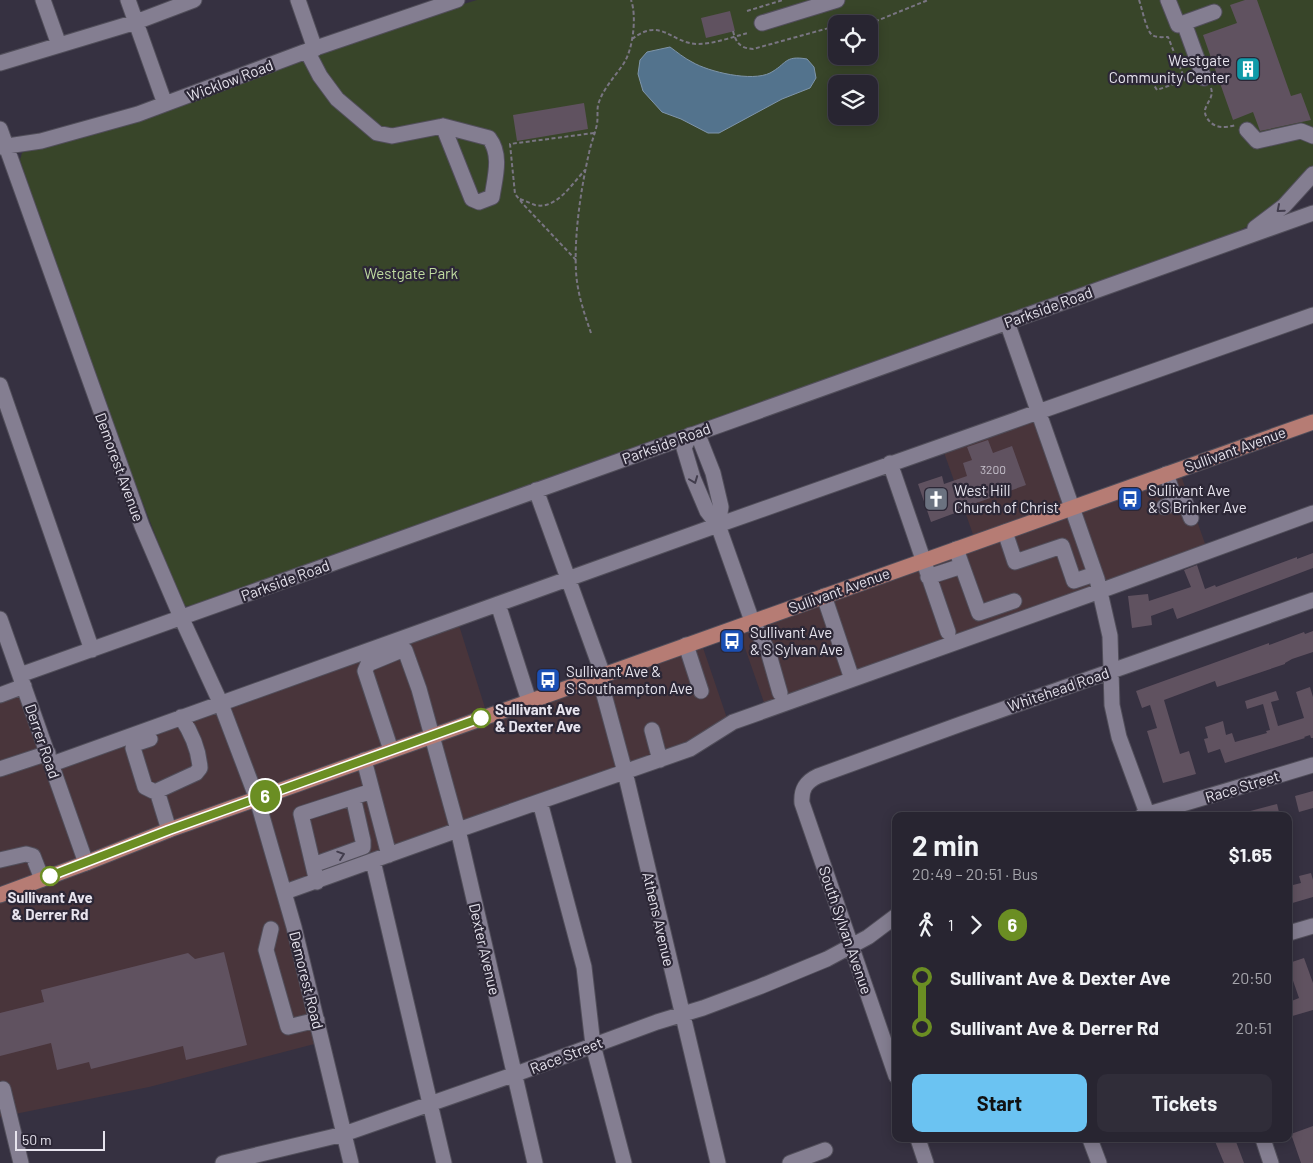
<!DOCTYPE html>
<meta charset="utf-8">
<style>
body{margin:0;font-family:Barlow,sans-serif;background:#302d39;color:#f1f3f6;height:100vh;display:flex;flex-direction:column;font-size:19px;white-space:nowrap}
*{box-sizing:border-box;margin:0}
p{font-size:16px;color:#a5a5ab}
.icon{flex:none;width:28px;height:28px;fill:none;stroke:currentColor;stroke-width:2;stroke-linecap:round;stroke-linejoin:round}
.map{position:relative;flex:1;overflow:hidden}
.sheet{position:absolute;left:892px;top:812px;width:400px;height:330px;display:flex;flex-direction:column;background:#282531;border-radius:10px;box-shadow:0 2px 12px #0003,0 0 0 1px #44424d}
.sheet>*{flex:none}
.badge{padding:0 10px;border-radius:16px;font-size:18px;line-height:32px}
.tools{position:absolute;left:828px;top:15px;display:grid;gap:10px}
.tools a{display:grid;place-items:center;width:50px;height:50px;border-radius:10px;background:#282531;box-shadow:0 2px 12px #0003,0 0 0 1px #44424d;font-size:25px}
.scale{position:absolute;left:15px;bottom:12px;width:90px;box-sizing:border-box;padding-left:5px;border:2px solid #e6e3ed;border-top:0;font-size:14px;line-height:18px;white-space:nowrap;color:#e6e3ed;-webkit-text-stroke:4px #2c2736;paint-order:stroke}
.map>.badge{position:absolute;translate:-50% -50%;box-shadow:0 0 0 2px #fff}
.legs{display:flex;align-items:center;gap:8px;height:55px;padding:0 20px;font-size:16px}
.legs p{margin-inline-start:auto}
.head{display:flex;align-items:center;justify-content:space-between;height:85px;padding:0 20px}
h1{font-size:28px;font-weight:700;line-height:38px}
.button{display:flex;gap:10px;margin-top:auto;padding:10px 20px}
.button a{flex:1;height:58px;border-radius:10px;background:#6bc3f2;color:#111;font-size:20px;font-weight:700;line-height:58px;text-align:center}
.button a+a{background:#302d39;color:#f1f3f6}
ul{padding:0 20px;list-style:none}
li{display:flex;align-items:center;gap:18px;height:50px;font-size:19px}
li i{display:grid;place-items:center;width:8px;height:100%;margin:0 6px;background:currentColor}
li i::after{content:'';width:12px;height:12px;margin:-6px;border:4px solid;border-radius:50%;background:#282531}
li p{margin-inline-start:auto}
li:first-child i{background:linear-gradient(#0000 50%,currentColor 0)}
li:last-child i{background:linear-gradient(currentColor 50%,#0000 0)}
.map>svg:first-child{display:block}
</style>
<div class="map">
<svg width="1313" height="1163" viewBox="0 0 1313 1163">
<rect width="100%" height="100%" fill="#363141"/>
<!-- commercial -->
<path fill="#49353b" d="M1041,408L1075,504L1178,467L1209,555L767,711L737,625L975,540L941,444Z
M457,619L486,711L700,639L731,730L289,895L322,1042L149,1087L0,1117V691L26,681L54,763Z"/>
<!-- green -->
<path fill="#384529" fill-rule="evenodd" d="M477,0H1313V168L1301,184L1254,223L1220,240L632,448L194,605L186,606L181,601L123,452L74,317L20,160L22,153L29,149L216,90L437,12ZM836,24H869V56H836ZM836,84H869V116H836Z"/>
<!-- water -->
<path fill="#53738d" stroke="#7f95aa" d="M670,47C677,52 684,58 692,62C709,72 752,82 770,73C787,64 784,55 807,59L814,67L816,78L810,88L782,99L719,133H708L681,119L662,112L643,91L638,74L640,60L647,52Z"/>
<!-- building -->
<path fill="#605260" d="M1245,0H1257L1291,96L1301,93L1311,120L1260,131L1253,112L1233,120L1203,35L1237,23L1230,5Z
M730,11L735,31L706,38L701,18Z
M584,103L588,129L517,141L513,115Z
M988,440L993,453L1012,446L1026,485L954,511L955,513L931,522L918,484L942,476L944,484L967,476L963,463L972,460L967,447Z
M1313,553V568L1177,619L1173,608L1151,616L1152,625L1132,628L1128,596L1148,594L1149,601L1191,587L1184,570L1197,565L1205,589L1215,585L1216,587L1297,557V559Z
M1313,631V652L1292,659L1285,663V664L1217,687L1215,681L1164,700L1180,754L1189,751L1196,774L1163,783L1147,731L1157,728L1150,705L1142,708L1136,691L1269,643V645L1304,632L1305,634Z
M1310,687L1313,697V738H1311L1310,735L1304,737L1305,738L1225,763L1220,749L1208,753L1204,739L1208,738L1205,727L1223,721L1226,735L1232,733L1235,742L1267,733L1266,731L1270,730L1263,704L1247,709L1245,701L1276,691L1279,700L1271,702L1278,726L1304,718L1296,692Z
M1313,791V808L1299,812L1295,796Z
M1277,804L1280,816H1239V814Z
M1311,873L1313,880V897L1289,904V886L1301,883L1299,876Z
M224,952L247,1045L186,1060L183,1046L91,1069L89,1062L57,1070L51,1043L0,1056V1013L44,1002L41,990L188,953L195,959Z
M1304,958L1313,983V1010L1289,1017V1002L1299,998L1289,969V963Z
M1313,1126V1163H1301L1291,1134Z
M1214,1139H1235L1244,1163H1224Z"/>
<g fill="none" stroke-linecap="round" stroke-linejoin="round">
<defs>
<path id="minor" d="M43,0L59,45
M128,0L165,104
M298,0L315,49
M1168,0L1178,25L1214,12
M762,23L837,0
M1184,23L1204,78
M307,51L320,76L337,99L377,133L392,136L443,126L489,138C502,155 495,177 492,197L479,202L472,199L443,126
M0,63L136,22L194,0
M0,129L142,526L181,617L221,704L257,799L294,927L351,1163
M1247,130L1257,141L1301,131L1313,136
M0,147L41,141L138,114L304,52L457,0
M1255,228L1284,206L1313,174
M1007,322L1097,579L1110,636L1112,705L1119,737L1148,816
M0,385L92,650
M890,463L948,632
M1166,474L1176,502
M536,490L603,675
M1164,507L1184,499L1191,518
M718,525L721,507L713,473L700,440L690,435L684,448L693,478L707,511L718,525L752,621L768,651L780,693
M1005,532L1015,562L1062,546L1074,581L1095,574
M956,549L979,613L1014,601
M928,577L962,566
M824,596L852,679
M498,604L529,701
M0,619L86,863
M686,645L701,691
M20,675L1313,213
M599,676L625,772L718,1163
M0,695L24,686
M652,730L660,760
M150,739L135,744L133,748L145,787L153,791H157L196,773L200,768C199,751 191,732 181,717
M391,750L365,671L368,664L397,652L405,650L419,689L458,830L535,1163
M364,760L389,855
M52,764L718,525L1313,315
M0,769L48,753
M157,791L169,830
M540,802L584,967L593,1045L624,1163
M1142,816L1313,765
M0,860L26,854L33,856L42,879
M373,861L444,1163
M313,865L363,847V841L353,797
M317,882L301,814L372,791
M285,892L458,830L690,749L733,722L1100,591L1313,513
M271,929L266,950L288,1027L317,1020
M1289,933L1313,926
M896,1076L802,803C801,790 805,782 818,776L961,724L1313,600
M3,1089L21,1163
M918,1139L926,1163
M1090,1139L1099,1163
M1263,1139L1271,1163
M223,1163L344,1134L524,1071L657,1022L703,1008L759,987L827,959L868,937L896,916
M790,1163L825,1150"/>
<path id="major" d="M0,895L86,863L169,830L1313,422"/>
</defs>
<!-- minor casing -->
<use href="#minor" stroke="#514e5a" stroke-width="17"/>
<!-- major casing -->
<use href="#major" stroke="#514e5a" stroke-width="17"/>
<!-- path -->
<path stroke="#797582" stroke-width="2" stroke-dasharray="4 2.5" stroke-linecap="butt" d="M1139,0C1142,8 1146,30 1152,35C1157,38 1163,37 1168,37L1185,80L1157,90L1152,82
M747,11L783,0
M869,24L928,0
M733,31C736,43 740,48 753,49L829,28L836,30
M632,39C662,16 671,44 698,44C714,44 732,37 748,33
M1211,88C1214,97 1207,102 1205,110C1205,115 1205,114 1207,118C1214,129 1224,128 1236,125
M520,199C525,201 530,203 535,205C556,210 572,184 585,170
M576,260L523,204L515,194L510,144L594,133
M591,333C584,313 577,292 576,271C574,235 581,188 589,153C591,143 595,134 597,124C598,118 597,111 598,105C603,88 615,77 624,63C633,49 637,16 631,0"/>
<!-- minor -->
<use href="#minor" stroke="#847e91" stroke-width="15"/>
<!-- major -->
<use href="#major" stroke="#b67c74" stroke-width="15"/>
</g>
<!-- one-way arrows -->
<defs><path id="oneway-chevron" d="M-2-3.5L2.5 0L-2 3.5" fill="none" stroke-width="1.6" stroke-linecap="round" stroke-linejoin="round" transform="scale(1.25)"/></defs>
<g stroke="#423d4d">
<use href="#oneway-chevron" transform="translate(1280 209) rotate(139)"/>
<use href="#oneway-chevron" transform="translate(694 480) rotate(69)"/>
<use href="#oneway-chevron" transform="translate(341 855) rotate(-19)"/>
</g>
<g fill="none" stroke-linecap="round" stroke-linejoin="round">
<defs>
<path id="line-1" d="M50,876L169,830L481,718"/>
</defs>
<!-- line-1 casing -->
<use href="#line-1" stroke="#fff" stroke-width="11"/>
<!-- line-1 -->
<use href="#line-1" stroke="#6b8e23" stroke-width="8"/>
</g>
<!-- icons -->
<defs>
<symbol id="building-square" viewBox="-11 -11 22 22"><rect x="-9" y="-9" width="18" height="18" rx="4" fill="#0f9aa8" stroke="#2c2736"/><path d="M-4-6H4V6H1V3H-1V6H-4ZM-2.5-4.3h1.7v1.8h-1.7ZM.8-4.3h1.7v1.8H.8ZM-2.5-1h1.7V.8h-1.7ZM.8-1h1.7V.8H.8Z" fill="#fff"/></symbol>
<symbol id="church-square" viewBox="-11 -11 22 22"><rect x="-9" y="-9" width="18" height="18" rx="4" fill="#6b7280" stroke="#2c2736"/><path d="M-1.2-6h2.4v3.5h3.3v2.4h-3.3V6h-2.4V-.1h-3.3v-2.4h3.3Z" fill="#fff"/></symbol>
<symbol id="bus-square" viewBox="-11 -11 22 22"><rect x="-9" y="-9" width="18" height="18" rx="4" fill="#1a4fb4" stroke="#2c2736"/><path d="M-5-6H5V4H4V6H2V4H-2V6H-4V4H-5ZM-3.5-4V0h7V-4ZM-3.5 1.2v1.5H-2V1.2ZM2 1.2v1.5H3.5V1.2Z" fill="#fff"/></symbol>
</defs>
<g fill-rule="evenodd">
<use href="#building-square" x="1234" y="55" width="28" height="28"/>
<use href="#church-square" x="922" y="485" width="28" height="28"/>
<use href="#bus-square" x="1116" y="485" width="28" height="28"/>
<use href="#bus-square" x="718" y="627" width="28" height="28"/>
<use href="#bus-square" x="534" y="666" width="28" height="28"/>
</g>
<!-- markers -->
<g fill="#fff" stroke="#6b8e23" stroke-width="2.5">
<circle cx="481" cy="718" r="9"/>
<circle cx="50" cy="876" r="9"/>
</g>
<g text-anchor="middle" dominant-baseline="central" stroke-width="4.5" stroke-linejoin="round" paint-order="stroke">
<!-- number labels -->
<g font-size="12" fill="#c4bfca">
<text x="993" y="469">3200</text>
</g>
<!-- poi labels -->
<g font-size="15" fill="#e6e3ed" stroke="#2c2736" text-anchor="start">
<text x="1230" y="60" text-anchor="end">Westgate<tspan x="1230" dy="17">Community Center</tspan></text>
<text x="954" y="490">West Hill<tspan x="954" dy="17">Church of Christ</tspan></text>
<text x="1148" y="490">Sullivant Ave<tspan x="1148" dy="17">&amp; S Brinker Ave</tspan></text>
<text x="750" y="632">Sullivant Ave<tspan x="750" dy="17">&amp; S Sylvan Ave</tspan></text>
<text x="566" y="671">Sullivant Ave &amp;<tspan x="566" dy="17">S Southampton Ave</tspan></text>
</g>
<!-- street labels -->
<g font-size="15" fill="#e6e3ed" stroke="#2c2736">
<text transform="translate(230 80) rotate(-21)">Wicklow Road</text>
<text transform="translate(1048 307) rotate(-20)">Parkside Road</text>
<text transform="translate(666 443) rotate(-20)">Parkside Road</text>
<text transform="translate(1235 449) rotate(-20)">Sullivant Avenue</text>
<text transform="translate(120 467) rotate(70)">Demorest Avenue</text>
<text transform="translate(285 580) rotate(-20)">Parkside Road</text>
<text transform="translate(839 590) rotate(-20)">Sullivant Avenue</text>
<text transform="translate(1058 689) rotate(-19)">Whitehead Road</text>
<text transform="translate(43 741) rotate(71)">Derrer Road</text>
<text transform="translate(1242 786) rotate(-17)">Race Street</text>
<text transform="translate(659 919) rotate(77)">Athens Avenue</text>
<text transform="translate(846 930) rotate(71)">South Sylvan Avenue</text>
<text transform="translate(485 949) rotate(77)">Dexter Avenue</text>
<text transform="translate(307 980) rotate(76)">Demorest Road</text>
<text transform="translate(566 1055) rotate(-21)">Race Street</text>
</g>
<!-- park labels -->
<g font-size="15" fill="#bfdba0" stroke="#2c2736">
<text x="411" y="273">Westgate Park</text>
</g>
<!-- stop labels -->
<g font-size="15" font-weight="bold" fill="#e6e3ed" stroke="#2c2736" text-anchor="start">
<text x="495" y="709">Sullivant Ave<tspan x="495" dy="17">&amp; Dexter Ave</tspan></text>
<text x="50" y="897" text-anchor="middle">Sullivant Ave<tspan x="50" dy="17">&amp; Derrer Rd</tspan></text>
</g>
</g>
</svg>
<div class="tools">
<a><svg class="icon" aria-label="locate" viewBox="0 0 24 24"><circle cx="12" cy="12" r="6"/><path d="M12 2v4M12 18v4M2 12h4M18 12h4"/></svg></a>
<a><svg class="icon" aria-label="layers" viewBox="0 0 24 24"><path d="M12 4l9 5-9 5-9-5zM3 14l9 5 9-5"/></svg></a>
</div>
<div class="scale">50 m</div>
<b class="badge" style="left:265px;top:796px;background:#6b8e23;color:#fff">6</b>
<section class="sheet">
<div class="head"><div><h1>2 min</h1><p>20:49 – 20:51 · Bus</p></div><b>$1.65</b></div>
<div class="legs"><svg class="icon" aria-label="walk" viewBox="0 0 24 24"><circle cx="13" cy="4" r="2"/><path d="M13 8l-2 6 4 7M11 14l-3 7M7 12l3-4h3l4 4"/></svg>1<svg class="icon" aria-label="forward" viewBox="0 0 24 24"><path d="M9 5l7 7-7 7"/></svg><b class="badge" style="background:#6b8e23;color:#fff">6</b></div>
<ul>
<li><i style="color:#6b8e23"></i><b>Sullivant Ave &amp; Dexter Ave</b><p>20:50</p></li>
<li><i style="color:#6b8e23"></i><b>Sullivant Ave &amp; Derrer Rd</b><p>20:51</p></li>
</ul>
<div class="button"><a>Start</a><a>Tickets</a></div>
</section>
</div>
